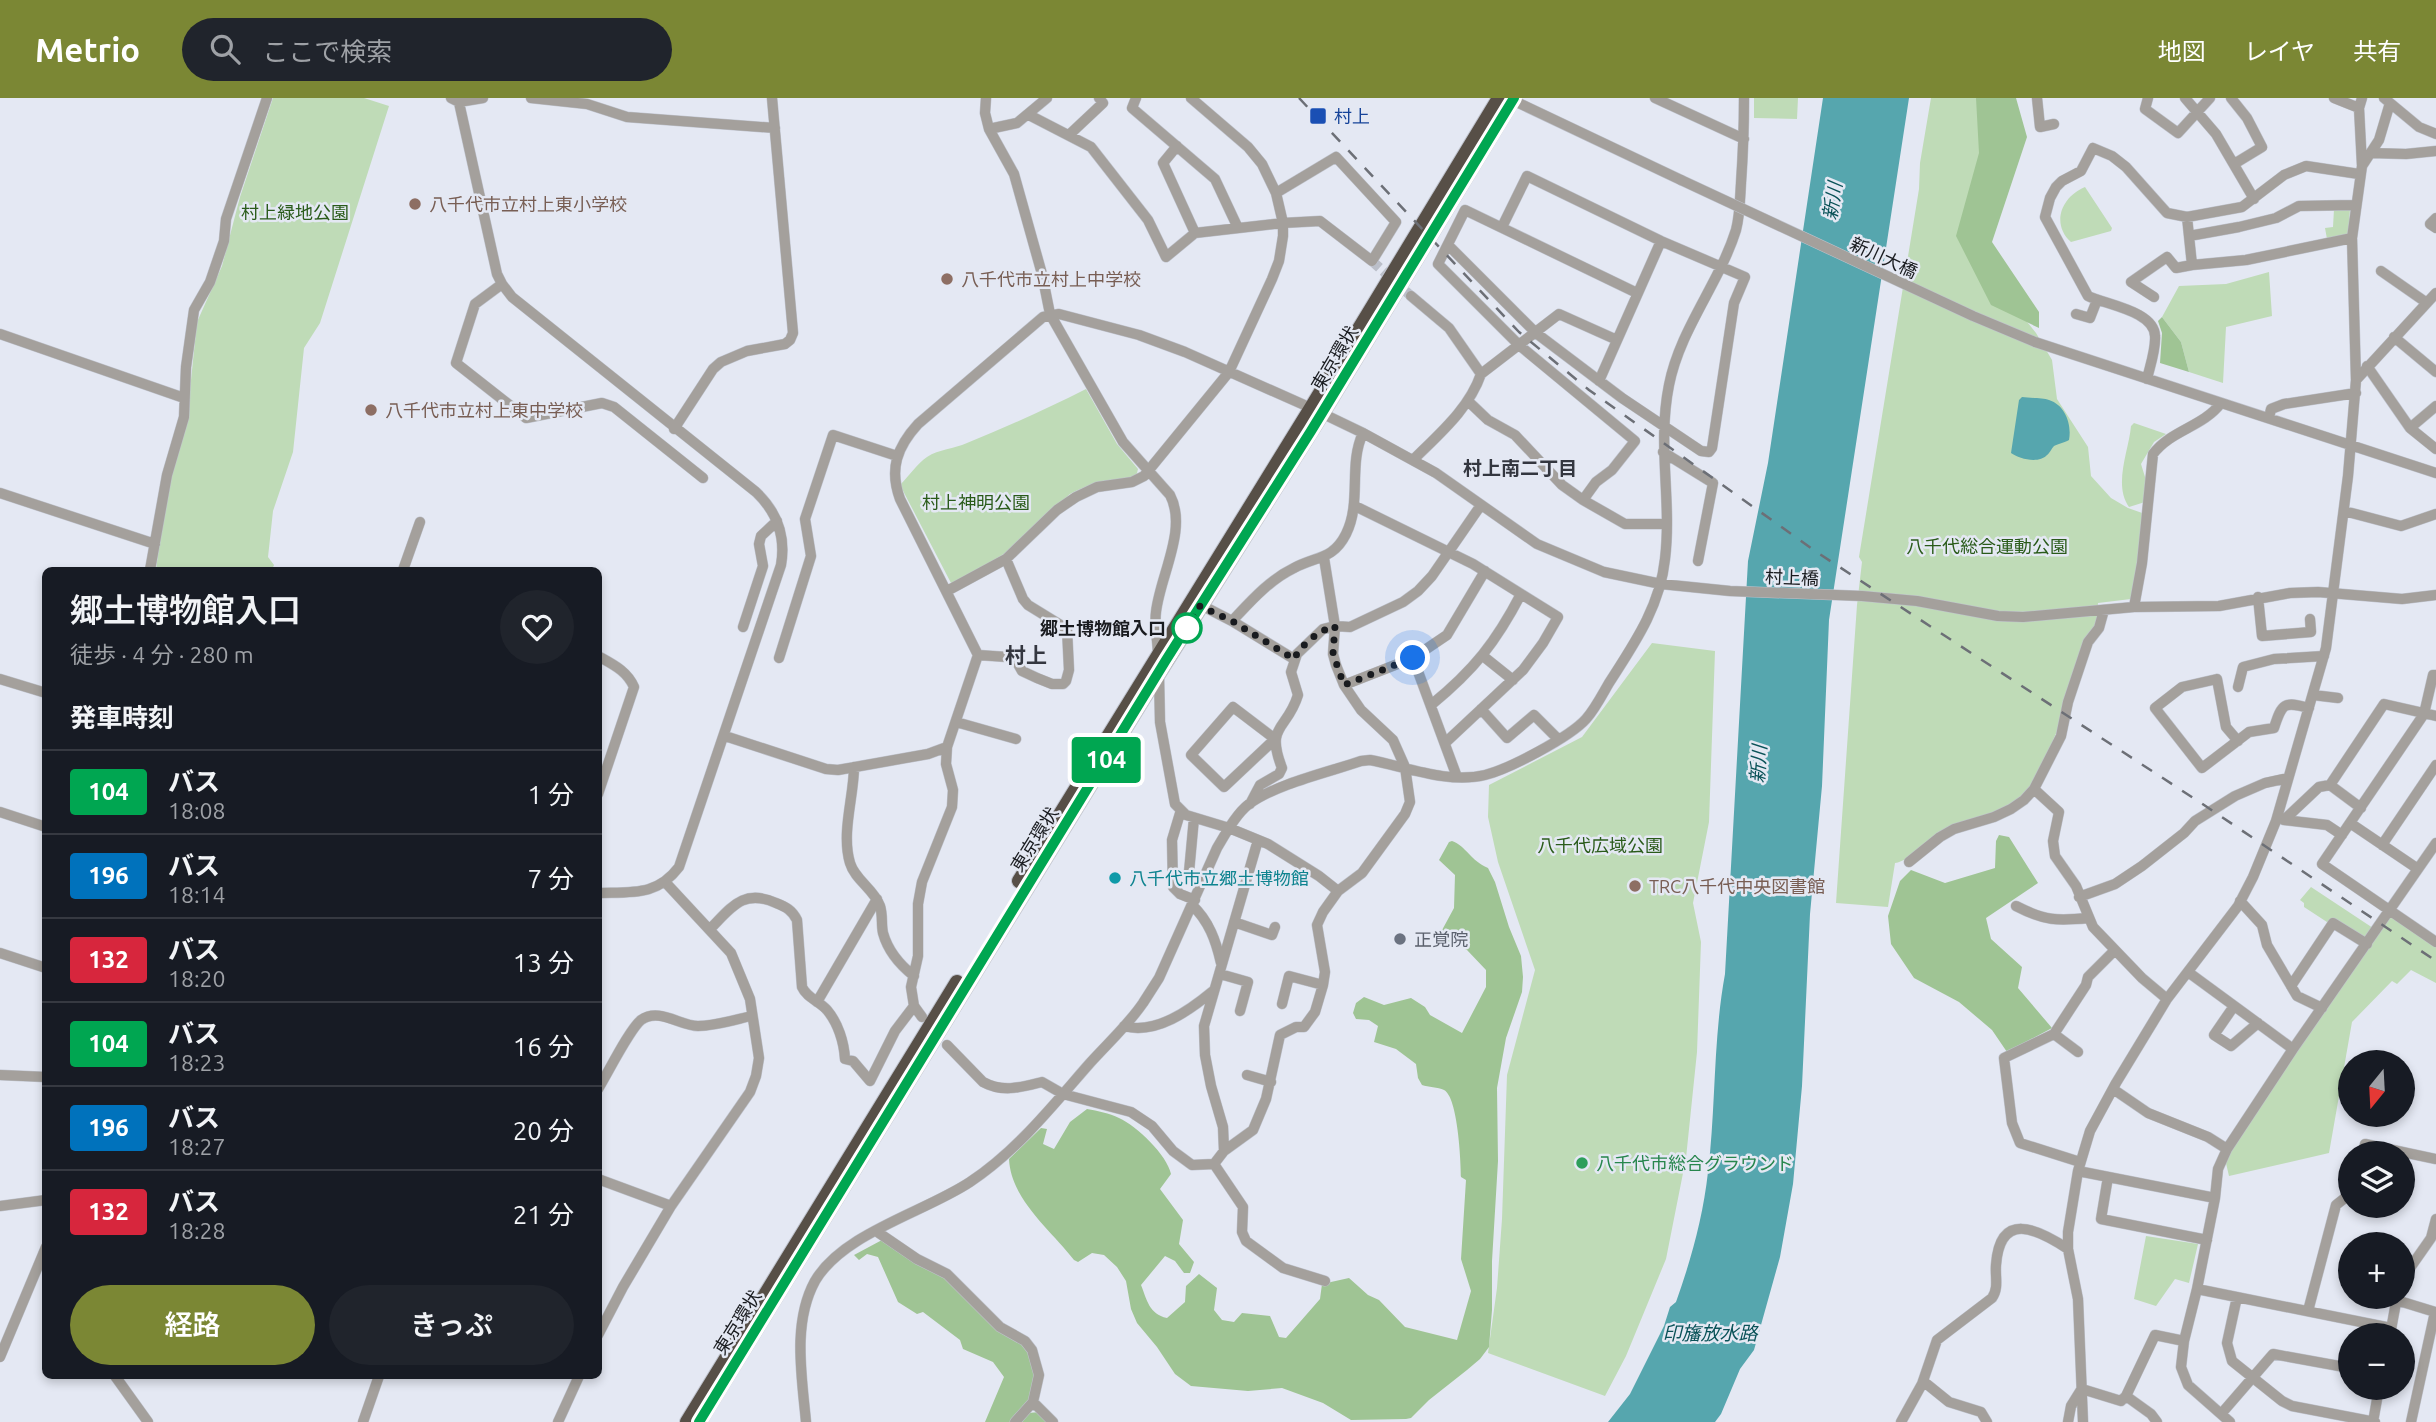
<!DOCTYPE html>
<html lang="ja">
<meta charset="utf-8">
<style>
body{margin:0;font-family:Ubuntu,"Noto Sans JP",sans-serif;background:#20242c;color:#f1f3f6;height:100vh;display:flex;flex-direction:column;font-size:26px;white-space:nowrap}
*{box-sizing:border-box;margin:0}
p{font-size:23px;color:#9ea1a6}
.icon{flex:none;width:38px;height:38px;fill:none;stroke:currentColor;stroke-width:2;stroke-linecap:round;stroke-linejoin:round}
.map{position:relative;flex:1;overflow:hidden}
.sheet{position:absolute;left:42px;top:469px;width:560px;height:812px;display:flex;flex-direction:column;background:#171b24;border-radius:10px;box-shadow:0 4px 10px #0003}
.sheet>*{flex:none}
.badge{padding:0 14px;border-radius:5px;font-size:24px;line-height:46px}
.needle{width:46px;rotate:198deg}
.controls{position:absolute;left:2338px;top:952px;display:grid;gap:14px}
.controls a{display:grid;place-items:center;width:77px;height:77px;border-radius:50%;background:#171b24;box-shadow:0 4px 10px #0003;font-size:35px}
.you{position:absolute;width:35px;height:35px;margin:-18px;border:5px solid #fff;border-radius:50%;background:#1a73e8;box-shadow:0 0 0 10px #1a73e833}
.map>.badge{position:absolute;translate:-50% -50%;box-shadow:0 0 0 4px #fff}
h2{padding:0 28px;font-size:26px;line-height:63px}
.round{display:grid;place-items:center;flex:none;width:74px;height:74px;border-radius:37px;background:#20242c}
.headline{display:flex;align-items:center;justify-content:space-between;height:119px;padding:0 28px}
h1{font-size:33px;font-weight:600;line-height:52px}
.cta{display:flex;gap:14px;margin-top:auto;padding:14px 28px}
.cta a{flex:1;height:80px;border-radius:42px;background:#7b8734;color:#fff;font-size:28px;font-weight:600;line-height:80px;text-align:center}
.cta a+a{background:#20242c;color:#f1f3f6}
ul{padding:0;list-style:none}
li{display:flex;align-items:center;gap:21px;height:84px;padding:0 28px;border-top:2px solid #363941}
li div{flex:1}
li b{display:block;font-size:26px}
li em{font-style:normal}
li .badge{min-width:77px;font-weight:700;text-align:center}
header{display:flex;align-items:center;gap:42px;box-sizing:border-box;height:98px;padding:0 35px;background:#7b8734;color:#fff}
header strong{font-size:33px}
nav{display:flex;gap:38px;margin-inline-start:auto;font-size:24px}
.search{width:490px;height:63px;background:#20242c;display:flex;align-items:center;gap:18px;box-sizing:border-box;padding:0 24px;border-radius:38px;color:#9ea1a6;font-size:26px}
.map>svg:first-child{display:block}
</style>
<header>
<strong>Metrio</strong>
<div class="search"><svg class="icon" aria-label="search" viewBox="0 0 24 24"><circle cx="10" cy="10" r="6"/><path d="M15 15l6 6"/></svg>ここで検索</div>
<nav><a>地図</a><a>レイヤ</a><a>共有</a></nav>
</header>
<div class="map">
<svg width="2436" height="1324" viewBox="0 0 2436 1324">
<rect width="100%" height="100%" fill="#e4e8f3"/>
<!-- green -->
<path fill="#bfdbb7" d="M273,0H364L389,8L320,225L304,250L293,354L273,413L268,459L274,467L272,472H156L165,400L186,330L197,224L222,168L240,99Z
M1754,0H1798L1797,21L1754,20Z
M1931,0H2006L1987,106L1996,185L2036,235L2052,262L2057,301L2088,349L2091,378L2111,400L2128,410L2145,416L2131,501L2098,505L2097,522C2080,571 2065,621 2041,668C2036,679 2031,692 2022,700C1999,718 1968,720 1942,733C1926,740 1911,763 1895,765L1888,809L1836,805L1857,507L1862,464L1859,459L1919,91L1920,65Z
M2085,89L2112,130L2111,133L2071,144C2051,126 2061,99 2085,89Z
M2334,111H2350L2348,138L2327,141L2325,130L2333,129Z
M2269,174L2272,218L2226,229L2223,285L2189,274L2181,244L2162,219L2179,188L2226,186Z
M1086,291L1117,346L1138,371L1136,379C1113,383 1091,384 1070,396L1009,453L953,486L951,485L900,387C909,378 917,366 927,359C939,351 954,351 967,345C1008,328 1047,311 1086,291Z
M2134,325L2166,336L2154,344L2141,366L2145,379V404L2129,409C2113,387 2129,352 2131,328Z
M1652,545L1715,553L1709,724L1693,805L1701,844L1697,954L1686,1060L1666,1161L1626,1258L1605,1298L1488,1255L1497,1190L1502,1121L1507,977L1535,872L1498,764L1488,719L1489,687L1582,639Z
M2311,789L2376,832L2367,845L2330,826L2304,809V805L2300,802Z
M2391,816L2436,849V885L2411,872L2397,886L2392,883L2352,924L2329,1055L2229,1078L2225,1061L2377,832Z
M2146,1138L2198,1146L2189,1185L2175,1181L2156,1208L2134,1201Z"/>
<!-- forest -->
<path fill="#9fc494" d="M1976,0H2016L2027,39L1992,144L2039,214V230L1991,207L1956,138L1979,55Z
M2162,219L2181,244L2189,274L2160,265L2162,235L2158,223Z
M1999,737L2009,739L2038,785L1986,820L1991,841L2022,869L2018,890L2052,930L2007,954L1992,932L1959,904L1914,880L1891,846L1888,818L1900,783L1911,772L1945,785L1995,770L1996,743Z
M1452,743C1466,748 1471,763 1488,770L1495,784L1509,829L1521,858L1523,879L1522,894L1506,940L1497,990L1498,1063L1492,1163V1212L1489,1249L1480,1261L1467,1272L1429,1302L1411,1320L1406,1321L1351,1322L1323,1305L1282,1290L1248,1293L1191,1288L1175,1276L1157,1249L1137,1225L1131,1211L1126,1183L1117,1169L1104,1157L1092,1155L1078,1164L1074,1162C1051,1132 1011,1102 1009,1061L1041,1030L1047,1031L1043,1046L1054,1051L1070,1024L1087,1011C1098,1013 1109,1015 1119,1020C1137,1028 1167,1057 1171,1076L1160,1091L1183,1122L1179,1146L1194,1164L1190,1175H1184L1175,1163L1165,1158L1141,1187C1147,1202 1149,1216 1167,1220L1185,1204L1186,1188L1199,1176L1217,1190L1214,1212L1222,1222L1234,1224L1242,1215L1270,1218L1279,1239L1286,1240L1320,1201L1322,1186L1349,1180L1368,1197L1379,1202L1405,1229L1457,1242L1471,1193L1461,1161L1466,1082L1461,1079C1461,1064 1458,999 1444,992C1438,989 1428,989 1422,987L1418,980L1416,966L1396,951L1374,944L1378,928L1369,922L1356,921L1353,915L1356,905L1364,899L1384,907L1411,900L1425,909L1430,917L1462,935L1486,889V872L1467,852L1445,842L1441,834L1454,810L1455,777L1439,762L1449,744Z
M882,1142L935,1171L1030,1253L1036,1276L1028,1315L1040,1314L1049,1324H985L1004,1279L993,1264L963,1251L960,1242L923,1214L917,1216L898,1204L878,1159L867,1156L859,1162L854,1157Z"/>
<!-- water -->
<path fill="#56a6ae" d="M1823,0H1909L1829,522L1822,688L1810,816L1802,988L1793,1086L1780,1159L1754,1252L1740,1271L1721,1316L1715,1324H1608L1630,1296L1664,1228L1670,1209L1676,1204C1691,1162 1703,1119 1708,1074C1716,1008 1713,941 1725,876L1748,463L1768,365Z
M2022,299C2030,300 2043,300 2049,302C2065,307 2072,326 2069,342C2066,344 2058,346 2054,348C2052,350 2049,356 2047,357C2039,366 2019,361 2011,355L2019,302Z"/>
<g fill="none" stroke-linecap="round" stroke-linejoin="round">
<!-- minor-tunnel -->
<path stroke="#bbbfc9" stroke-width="10" stroke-dasharray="10 5" stroke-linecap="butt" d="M1372,163L1411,198"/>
<defs>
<path id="minor" d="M451,0L459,4L483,0
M458,0L497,176L502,186L512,199L756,394C777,414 786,438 781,467L679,769C657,798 633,794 598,795
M531,0L587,6L627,19L775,30
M986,0L985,15L989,31L1014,76L1042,176L1050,216L1123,344L1170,397C1188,431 1160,478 1156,514C1154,528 1158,543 1158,558
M1136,0L1132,10L1215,81L1238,130
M1508,0L1681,82
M1655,0L1744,41
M2037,0L2040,29L2054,26
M2148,0L2145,11L2178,35L2210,0
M2185,0L2216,36L2254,101
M2231,0L2247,20L2262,49L2234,66
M2334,0L2359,10
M2384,0L2419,29L2436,36
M1029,17L1091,49L1148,122L1166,159L1195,135L1283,125L1320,123L1372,163L1396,124L1336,59L1276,95
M989,31L1017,25L1047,0
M1070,36L1103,5L1099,0
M1177,48L1163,65L1195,135
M2371,55L2406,56L2436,53
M2362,68L2379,42L2390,5
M2187,119L2192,167L2246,162L2352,140
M2436,120L2430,126L2436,130
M2189,138L2239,129L2276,120L2299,108L2355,107
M1448,147L1536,235L1622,300L1701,353L1709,354L1712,350L1734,205L1745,179L1661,143L1527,78L1502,129
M2381,173L2427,205
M502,186L475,206L456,265L526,320L602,305L614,309L703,380
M1411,198L1449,230L1481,276
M2154,199L2131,184L2167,159L2176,170L2192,167
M2076,216L2090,220L2097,202
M0,236L184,300
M2394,239L2436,274
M2035,244L2436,375
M2367,268L2410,330L2436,351
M2147,281C2150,268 2156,251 2155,238C2154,213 2107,207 2088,198L2045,119L2050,100L2056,89L2062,83L2081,73L2093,50L2112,58L2126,69L2167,115L2187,119L2242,109L2284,77L2306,68L2359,76
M2356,282L2352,140L2362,68L2359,10L2362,0
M1599,283L1661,143
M1468,303L1488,322L1515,337L1562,387L1583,402L1625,426H1667
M2269,320L2271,311L2284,306L2356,295
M2410,330L2436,308
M674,331L713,271L721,264L747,253L785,246L790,242L793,235L772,0
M1663,354L1713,385L1698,463
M1414,361C1439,336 1469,311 1481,276L1559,216L1617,242
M0,395L155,446
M1583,402L1596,384L1612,372L1635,343L1519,247L1438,166L1465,112L1637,195
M1355,408L1473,466L1558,519L1543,545L1523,572L1445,645
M2344,413L2401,428L2436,416
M150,472L167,377L184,319L186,269L194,212L210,184L224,143L226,121L267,0
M403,472L420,424
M947,493L1006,461L1057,412L1076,399L1097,389L1132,384L1144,378L1229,274L1272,181L1279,163L1283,138V125L1276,95L1262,66L1248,49L1191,0
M2258,499L2262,538L2311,534L2310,521
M1201,507L1232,523L1294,561
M2134,509L2142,465L2153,356C2171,332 2203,329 2221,305
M1232,523C1250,504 1269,482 1294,470C1316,458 1333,462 1346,436C1362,404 1348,367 1363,335
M743,529L763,468L759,446L761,438L777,423
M978,557L1007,559L1017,564L1022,573L1037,580L1052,586H1063L1066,583L1069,572L1067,531L1028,507L1023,501L1006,461
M598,558C614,567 627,573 634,589L598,696
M1483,558L1513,582
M779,560L811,458L805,421L833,337L897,358
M1413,560L1457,679
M1159,576L1160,624L1175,706L1186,717L1229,730L1268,746L1319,778L1338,793
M2436,577H2433L2424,616L2322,766L2436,844
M0,581L46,595
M1344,587L1413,560L1447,537L1485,473
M2238,589L2243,569L2274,561L2324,558
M2313,597L2338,600
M1431,607C1474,572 1496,544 1521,496
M1233,609L1275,641L1224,689L1191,657Z
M1481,611L1507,640L1534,617L1558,641
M956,624L1016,641
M725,638L826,671L838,672L928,656L947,649
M2238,643L2226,629L2217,581L2182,589L2155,610L2202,670L2249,634L2274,630C2282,605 2284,603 2309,610
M854,669C854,698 841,735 850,765C855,782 874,791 880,808C883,817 881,826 883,835C888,853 900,867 914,878
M2330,687L2361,710
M2034,691L2059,714L2053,743L2055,758L2076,788L2093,829L2142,880L2167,901
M1250,706L1260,687L1279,676L1282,670C1265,626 1287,633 1298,597L1291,574L1297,556L1323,531L1335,528L1350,529L1403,504L1418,493L1432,478L1481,407
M1181,712L1172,742L1173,789L1180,796L1195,802
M0,714L46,729
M2284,722L2319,689L2330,687L2384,606L2436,618
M2284,722L2327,727L2342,737
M2350,725L2418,771
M2382,747L2436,667
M1909,764L1940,739L1954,731L1994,719L2011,711L2024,702L2034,691L2061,638L2068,604L2088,544L2099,530L2104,512
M1189,774L1194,720
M2079,799L2115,786L2142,768L2184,735L2195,723L2235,698L2265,685L2288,680
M2240,803L2262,827L2267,847L2297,898L2322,910
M1192,807C1209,823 1216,843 1221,865
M2016,808C2045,823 2057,823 2089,820
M1234,824L1272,837L1275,829
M710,831C731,810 743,790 776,805C786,809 792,812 797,822L802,889C807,900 819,903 827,912C838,925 844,944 845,961L853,963L870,983L895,933L914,908
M0,855L46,870
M2188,874L2293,951
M1220,876L1248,884L1240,913
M2291,888L2333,825L2367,846
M817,904L877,801
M1282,906L1289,878L1323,887
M2234,908L2214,937L2231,948L2258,925
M922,919L914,908L911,889L918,858V806L922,784L952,709L953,692L946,666L947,649L978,557L900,401C889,371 897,349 918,326L1043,219L1059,216L1139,237L1185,254L1311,310L1363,335L1436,375L1537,446L1604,474L1661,486L1730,493L1862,498L1917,503L1998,518L2023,519L2134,509L2219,508L2290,495L2318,494L2402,501L2436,497
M1124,928C1156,937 1190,912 1213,893
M2054,936L2078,954
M947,947L983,984C1003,995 1022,989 1042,984L1063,996L1131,1014L1152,1028L1173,1053L1192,1067L1214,1066
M0,977L46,979
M1247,977L1271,984
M598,991C608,975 629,932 641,922C659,909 680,928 698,928C715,928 734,922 751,918
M2113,991L2148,1015L2208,1039L2227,1051
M1224,1053L1253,1032L1266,1001L1280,937L1296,929H1304L1315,914L1323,887L1325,874L1317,827L1323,814L1338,793L1362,775L1405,716L1410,704L1405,669L1393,642L1361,612L1344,587L1336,567L1333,556L1335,528L1324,460
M2363,1055L2365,1046L2436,1061
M2080,1064L2020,1045L2012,1025L2004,960L2054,936L2086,887L2088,879L2114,853
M1214,1066L1224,1053L1223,1029L1211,988L1205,957L1204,928L1258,742
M1214,1066L1243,1109L1242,1134L1246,1143L1283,1170L1325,1183
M2078,1073L2215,1100
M2108,1079L2101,1121L2207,1142
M598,1081L671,1108
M0,1108L46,1102
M876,1133L917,1161L947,1176L1000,1229L1025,1243L1032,1252L1039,1277L1033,1304L1015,1324
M2068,1151V1134L2078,1073L2090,1033L2116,985L2167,901L2238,808L2253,779L2276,723L2326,550L2348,378L2356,282L2436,195
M2403,1180L2431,1140L2436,1121
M2197,1191L2391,1230
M2237,1199L2227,1245L2232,1263L2282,1303L2292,1308L2375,1324
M2396,1202L2435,1214L2411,1324
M2308,1213L2336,1107L2350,1096
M598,1237L623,1189L671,1108L750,994L756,978L759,960L750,901L731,855L666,785
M2390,1237L2397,1199
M0,1259L46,1149
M115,1278L148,1324
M1923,1283L1949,1304L1981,1314L1987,1324
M2082,1291L2121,1303L2126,1298L2155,1237L2184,1243
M2126,1298L2151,1316L2157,1324
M1033,1304L1053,1324
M2221,1316L2273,1256L2350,1270
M363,1324L379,1278
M558,1324L579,1278
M806,1324C802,1279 792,1225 815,1183C843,1135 925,1114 970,1084C1018,1052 1053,1007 1090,965C1108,945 1128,927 1143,905L1159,880L1217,750C1226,735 1236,716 1249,706C1276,686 1329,674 1361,663L1370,662C1406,669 1449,686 1485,677C1509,671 1570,639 1586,621C1595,611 1602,597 1609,585C1634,546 1660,509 1665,461C1672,402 1657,347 1669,287C1680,231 1719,186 1736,132C1740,117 1740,100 1741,85C1743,56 1744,28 1744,0
M1901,1324L1922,1286L1937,1242L1992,1200C1999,1190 1995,1179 1996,1167C2000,1113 2036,1130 2068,1151L2078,1201L2083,1324
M2068,1324L2071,1308L2081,1292
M2230,1324L2188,1287L2181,1269L2184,1243L2197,1191L2215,1100L2218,1071L2227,1051L2293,951L2436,745
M2373,1324L2379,1290"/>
<path id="highway" d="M1019,783L1311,310L1499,0
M687,1324L957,884
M699,1324L1159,575L1322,316L1514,0"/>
</defs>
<!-- minor casing -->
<use href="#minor" stroke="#bfc3cd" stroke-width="11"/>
<!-- highway casing -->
<use href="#highway" stroke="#bfc3cd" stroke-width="16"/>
<!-- minor -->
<use href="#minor" stroke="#a4a09c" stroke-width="10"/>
<!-- highway -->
<use href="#highway" stroke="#574f47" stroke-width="14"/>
<!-- rail -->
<path stroke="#6c6f76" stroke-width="2.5" stroke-dasharray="12 12" stroke-linecap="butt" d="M1299,0L1519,234L1589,292L1818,455L2201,705L2436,863"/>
<defs>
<path id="minor-bridge" d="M1681,82L1973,218L2035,244"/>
</defs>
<!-- minor-bridge casing -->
<use href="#minor-bridge" stroke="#bfc3cd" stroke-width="11" stroke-linecap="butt"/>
<!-- minor-bridge -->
<use href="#minor-bridge" stroke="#a4a09c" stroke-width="10"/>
</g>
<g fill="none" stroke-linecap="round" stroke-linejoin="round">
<defs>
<path id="line" d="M699,1324L1166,562L1311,333L1514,0"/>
</defs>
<!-- line casing -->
<use href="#line" stroke="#fff" stroke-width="16"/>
<!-- line -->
<use href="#line" stroke="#00a651" stroke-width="10"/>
<!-- walk -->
<path stroke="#191b1f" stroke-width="7" stroke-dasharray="0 12.6" d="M1187,530L1200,508L1232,523L1294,561C1301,547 1319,532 1335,528L1333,556L1344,587L1413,560"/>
</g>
<!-- markers -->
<rect fill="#1a4fb4" stroke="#e4e8f3" stroke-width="2.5" x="1309" y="9" width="18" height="18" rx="3.5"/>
<g fill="#8d6e63" stroke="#e4e8f3" stroke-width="2.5">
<circle cx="415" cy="106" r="7"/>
<circle cx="947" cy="181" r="7"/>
<circle cx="371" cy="312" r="7"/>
<circle cx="1635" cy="788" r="7"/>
</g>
<circle fill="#fff" stroke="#00a651" stroke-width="3.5" cx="1187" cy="530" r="14"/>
<circle fill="#0f9aa8" stroke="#e4e8f3" stroke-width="2.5" cx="1115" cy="780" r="7"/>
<circle fill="#6b7280" stroke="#e4e8f3" stroke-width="2.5" cx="1400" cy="841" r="7"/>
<circle fill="#2e9e5b" stroke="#e4e8f3" stroke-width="2.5" cx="1582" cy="1065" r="7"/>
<g text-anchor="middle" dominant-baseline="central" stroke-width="5" stroke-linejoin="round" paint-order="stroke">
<!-- transit labels -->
<g font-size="18" fill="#164399" stroke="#e4e8f3" text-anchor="start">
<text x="1334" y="18">村上</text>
</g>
<!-- education labels -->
<g font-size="18" fill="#785e54" stroke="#e4e8f3" text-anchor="start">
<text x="429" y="106">八千代市立村上東小学校</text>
<text x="961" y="181">八千代市立村上中学校</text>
<text x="385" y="312">八千代市立村上東中学校</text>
<text x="1649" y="788">TRC八千代中央図書館</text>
</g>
<!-- park labels -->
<g font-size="18" fill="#2a5b1a" stroke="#e4e8f3">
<text x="295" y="114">村上緑地公園</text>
<text x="976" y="404">村上神明公園</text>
<text x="1987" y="448">八千代総合運動公園</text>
<text x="1600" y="747">八千代広域公園</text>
</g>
<!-- street labels -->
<g font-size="18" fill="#191b1f" stroke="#e4e8f3">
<text transform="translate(1884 159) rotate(25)">新川大橋</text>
<text transform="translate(1334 260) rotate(-59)">東京環状</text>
<text transform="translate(1792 479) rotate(2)">村上橋</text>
<text transform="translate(1034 741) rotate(-58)">東京環状</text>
<text transform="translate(737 1224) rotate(-58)">東京環状</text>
</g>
<!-- stop labels -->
<g font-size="18" font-weight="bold" fill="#191b1f" stroke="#e4e8f3" text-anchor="end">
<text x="1166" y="530">郷土博物館入口</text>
</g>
<!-- culture labels -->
<g font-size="18" fill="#0d838f" stroke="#e4e8f3" text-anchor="start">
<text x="1129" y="780">八千代市立郷土博物館</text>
</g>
<!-- worship labels -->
<g font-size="18" fill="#5b616d" stroke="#e4e8f3" text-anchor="start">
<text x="1414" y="841">正覚院</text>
</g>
<!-- leisure labels -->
<g font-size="18" fill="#27864d" stroke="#e4e8f3" text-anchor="start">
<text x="1596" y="1065">八千代市総合グラウンド</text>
</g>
<!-- water labels -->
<g font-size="19" font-style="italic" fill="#0a5258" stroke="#e4e8f3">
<text transform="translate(1832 103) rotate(-81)">新川</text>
<text transform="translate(1758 666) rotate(-86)">新川</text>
<text x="1710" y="1235">印旛放水路</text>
</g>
<!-- neighbourhood labels -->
<g font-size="19" font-weight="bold" fill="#343740" stroke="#e4e8f3">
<text x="1520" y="370">村上南二丁目</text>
</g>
<!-- quarter labels -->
<g font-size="21" font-weight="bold" fill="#343740" stroke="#e4e8f3">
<text x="1026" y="557">村上</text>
</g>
</g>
</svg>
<div class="controls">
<a><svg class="needle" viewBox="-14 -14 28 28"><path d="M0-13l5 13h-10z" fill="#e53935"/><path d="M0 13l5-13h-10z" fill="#9ea1a6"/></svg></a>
<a><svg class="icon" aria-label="layers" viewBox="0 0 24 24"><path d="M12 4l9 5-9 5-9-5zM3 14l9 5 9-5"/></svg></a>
<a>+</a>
<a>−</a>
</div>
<div class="you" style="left:1413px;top:560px"></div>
<b class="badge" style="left:1106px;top:662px;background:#00a651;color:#fff">104</b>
<section class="sheet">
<div class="headline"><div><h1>郷土博物館入口</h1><p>徒歩 · 4 分 · 280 m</p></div><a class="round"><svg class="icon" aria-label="heart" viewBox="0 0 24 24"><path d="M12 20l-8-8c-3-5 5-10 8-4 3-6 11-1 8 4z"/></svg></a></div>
<h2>発車時刻</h2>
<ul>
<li><span class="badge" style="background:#00a651;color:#fff">104</span><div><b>バス</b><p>18:08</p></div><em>1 分</em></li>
<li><span class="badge" style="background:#0072bc;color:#fff">196</span><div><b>バス</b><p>18:14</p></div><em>7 分</em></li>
<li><span class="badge" style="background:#d7263d;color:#fff">132</span><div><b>バス</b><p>18:20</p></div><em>13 分</em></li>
<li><span class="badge" style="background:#00a651;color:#fff">104</span><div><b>バス</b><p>18:23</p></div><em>16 分</em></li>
<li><span class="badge" style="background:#0072bc;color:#fff">196</span><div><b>バス</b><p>18:27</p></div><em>20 分</em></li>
<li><span class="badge" style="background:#d7263d;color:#fff">132</span><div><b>バス</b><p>18:28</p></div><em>21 分</em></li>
</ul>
<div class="cta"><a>経路</a><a>きっぷ</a></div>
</section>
</div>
